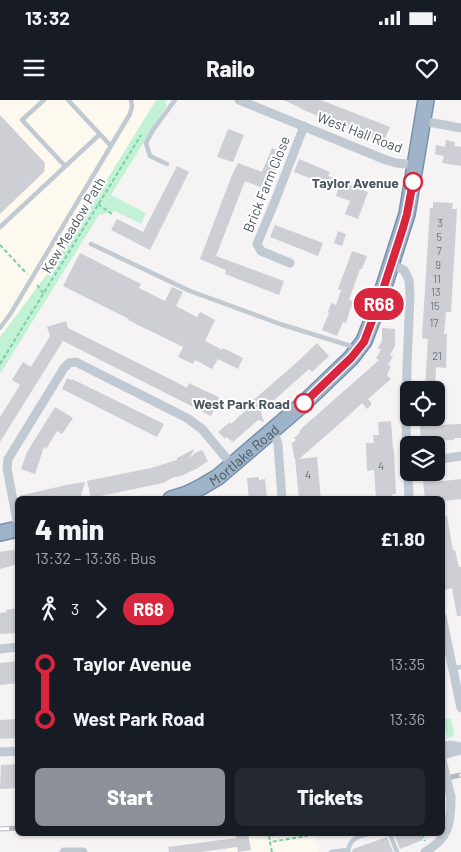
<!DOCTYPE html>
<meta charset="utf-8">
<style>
body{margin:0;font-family:Barlow,sans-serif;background:#242831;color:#f1f3f6;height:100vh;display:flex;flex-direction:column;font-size:19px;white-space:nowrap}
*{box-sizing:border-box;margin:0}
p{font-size:16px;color:#9ea1a6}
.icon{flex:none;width:28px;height:28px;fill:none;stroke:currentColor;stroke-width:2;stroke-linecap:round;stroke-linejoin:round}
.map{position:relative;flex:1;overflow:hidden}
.drawer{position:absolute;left:15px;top:396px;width:430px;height:340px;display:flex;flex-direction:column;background:#171b24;border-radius:8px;box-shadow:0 1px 4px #0004}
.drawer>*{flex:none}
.badge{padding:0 10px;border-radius:16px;font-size:18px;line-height:32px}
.buttons{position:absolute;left:400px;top:281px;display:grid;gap:10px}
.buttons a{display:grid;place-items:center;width:45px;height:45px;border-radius:8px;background:#171b24;box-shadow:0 1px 4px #0004;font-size:25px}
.map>.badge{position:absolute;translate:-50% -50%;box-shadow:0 0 0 2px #fff}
.legs{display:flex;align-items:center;gap:8px;height:55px;padding:0 20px;font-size:16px}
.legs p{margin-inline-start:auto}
.overview{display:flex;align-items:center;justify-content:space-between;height:85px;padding:0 20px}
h1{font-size:28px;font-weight:800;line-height:38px}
.action{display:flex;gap:10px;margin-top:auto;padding:10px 20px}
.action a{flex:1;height:58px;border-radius:8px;background:#8c9099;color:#fff;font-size:20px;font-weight:800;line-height:58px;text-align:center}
.action a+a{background:#242831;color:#f1f3f6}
ul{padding:0 20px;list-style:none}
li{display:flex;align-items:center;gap:18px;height:55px;font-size:19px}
li i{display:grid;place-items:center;width:8px;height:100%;margin:0 6px;background:currentColor}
li i::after{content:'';width:12px;height:12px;margin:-6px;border:4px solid;border-radius:50%;background:#171b24}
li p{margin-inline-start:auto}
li:first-child i{background:linear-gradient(#0000 50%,currentColor 0)}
li:last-child i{background:linear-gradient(currentColor 50%,#0000 0)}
.status{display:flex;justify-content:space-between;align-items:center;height:35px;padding:0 25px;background:#171b24;direction:ltr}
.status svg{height:14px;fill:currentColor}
header{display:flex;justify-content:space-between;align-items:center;height:65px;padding:0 20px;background:#171b24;font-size:22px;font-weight:800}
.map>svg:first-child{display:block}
</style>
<div class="status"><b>13:32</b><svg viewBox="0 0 49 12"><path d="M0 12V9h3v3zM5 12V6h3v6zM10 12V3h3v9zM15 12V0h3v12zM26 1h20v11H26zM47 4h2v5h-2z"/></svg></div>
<header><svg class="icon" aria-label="menu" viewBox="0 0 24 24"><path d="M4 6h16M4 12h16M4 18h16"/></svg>Railo<svg class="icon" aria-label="heart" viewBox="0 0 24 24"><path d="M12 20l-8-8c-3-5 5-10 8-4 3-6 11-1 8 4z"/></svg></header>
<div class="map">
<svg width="461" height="752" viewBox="0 0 461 752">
<rect width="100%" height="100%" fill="#f5f3f3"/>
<!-- commercial -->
<path fill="#fdf9ef" d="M0,0H160L167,5L29,229L16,216L0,237Z
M226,734H257L259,739L315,737L318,752H228Z"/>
<!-- green -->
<path fill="#c3f1d5" d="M156,0H167L165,3L167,5L111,95L146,113L141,124L115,111L99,115L0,274V237L50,170L87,112Z
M451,618L454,634L452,637L447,638L444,619Z"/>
<!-- building -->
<path fill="#cdcfd5" d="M283,0H321L390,27L383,43L301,9V8Z
M0,15L45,63L44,72L0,114Z
M228,29L244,35L233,62L217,57Z
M446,40L455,42L454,46L461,47V66L442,63L444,56L435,54L436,45L445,47Z
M272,48L283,53L267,90L245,81L216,156L284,181L279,195L225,174L226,170L200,159L232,75L238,63L262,72Z
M299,59L330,72L328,76L368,92L358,119L345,114L350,101L336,96L338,89L294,72Z
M177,66L189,72L150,150L111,130L117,119L143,132Z
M433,102L453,103L452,109H457L451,212H446L444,234H447L446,268L436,267L435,289L425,288L428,239L422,238L430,108H433Z
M275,125L323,143L318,156L270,137Z
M338,131L346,134L342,146L334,143Z
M352,151L367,156L362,169H360L349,200L354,201L350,210L346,223L343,222L337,236L322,230L329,213L328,212L331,203L336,205L341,190L338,189Z
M80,153L141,184L139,188L165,201L172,187L183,192L176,206L197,217L200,212L215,220L205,241L222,250L223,248L243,258L238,269L218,259L212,269L195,260L193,264L178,257L183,247L128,220L129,219L63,186Z
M66,221L68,228L176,282L187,288L189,283L220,298L211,316L63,241L0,342V317L20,285L12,280L23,262L31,267L50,236L47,227Z
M382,228L395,229V246L390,255L393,256L388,265L391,266L387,275L391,279L368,299L371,302V305L367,309L362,303L346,318L299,359L317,357L321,399H299L295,358H294L292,343L296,340L294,338L300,333L299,332L302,328L379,260L376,258L381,250L378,248L382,241Z
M317,243L329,256L312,272L309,269L261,312L264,322L258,320L233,342L226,337L225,339L218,332L230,322L231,324L245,311L243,309L294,265Z
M67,278L71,280L72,279L164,324L157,337L62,289Z
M55,307L73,318L62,334L57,331L46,349L44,347L35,374L21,369L27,352Z
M391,321L393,349H394L396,394H392L393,399H376L374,370L367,371L366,343H374L373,335H379L378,322Z
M439,323V325L461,324V338H454V340L421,341L420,324Z
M194,349L190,358L195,353L202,350L208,361L198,368L181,376L174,377L163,383L91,398L87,381L151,368L177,360V358Z
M259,377V380L265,379L267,399H249L247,378Z
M461,379V399L442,401V399H425L423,381L435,380V382Z
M85,382L80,399H20L19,396L66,385Z
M447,416L453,450H455L459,467H461V516H457L452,488L445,490L442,478V417Z
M18,449V464L0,469V452Z
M18,508V533L0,534V513L7,512L6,510Z
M18,561V583L0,585V563Z
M18,619V638L0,639V620Z
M18,664V688L0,689L1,665Z
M235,734H248L251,750L238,752L237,747L201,752H169L168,747L236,738Z
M394,734H421L423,740L400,749Z
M387,737L393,752H352L353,749Z"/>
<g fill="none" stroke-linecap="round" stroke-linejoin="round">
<defs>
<g id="trunk">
<path id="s1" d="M171,399L187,394L201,387L218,377L302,305L351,258L364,241L378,205L407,114L426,0"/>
<path d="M0,433L18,429"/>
</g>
</defs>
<!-- trunk casing -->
<use href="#trunk" stroke="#7690ad" stroke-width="18"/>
<!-- path -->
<path stroke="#7ad0a6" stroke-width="2" stroke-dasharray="4 2.5" stroke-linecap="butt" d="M98,104L112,114
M0,145L27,174
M37,185L43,193
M0,264L117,74L141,35
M422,734L425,741
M269,736L270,742
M272,752L270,742L307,736V734"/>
<!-- service -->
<path stroke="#c1cad2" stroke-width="4.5" d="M44,0L22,20L65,66
M68,0L111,46
M167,64L150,56L146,43L153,30L175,0
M0,127L100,34
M91,144L190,191L280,224L354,247
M0,228L11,213L130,14L132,6L131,0
M453,568L461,567
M390,734L397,752
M331,752L347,750
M348,752C349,740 356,737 367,734"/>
<!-- minor -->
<path stroke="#c1cad2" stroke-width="9" d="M239,0L386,60L396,63L416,65
M423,21L461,28
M290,163L261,151L257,144L275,101L304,26
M391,164L404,170L409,180L410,195L407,265L406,326L409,399
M271,332L276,338L278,344L282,399
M436,360L461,356
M18,427L7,368L8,359L64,268L69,263L76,262L187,318L202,329L232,365
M442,517L461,608
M0,549L18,547
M442,647L451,645L461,647
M0,652L18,651
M442,655L461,650
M64,752H83
M425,752C449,738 451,724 451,697"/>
<!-- trunk -->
<use href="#trunk" stroke="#9fb4c9" stroke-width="15"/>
<defs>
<path id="rail" d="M442,679L461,675
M0,729L18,728"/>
</defs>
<!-- rail casing -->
<use href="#rail" stroke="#b5b8bd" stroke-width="5"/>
<!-- rail -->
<use href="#rail" stroke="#fff" stroke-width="3" stroke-dasharray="9" stroke-linecap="butt"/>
<!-- minor-bridge -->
<path stroke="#c1cad2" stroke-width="9" d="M442,660L451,697"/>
</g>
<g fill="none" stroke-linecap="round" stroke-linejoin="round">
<defs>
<path id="line-1" d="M304,303L351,258L364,242L378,205L403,128L407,114L413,82"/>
</defs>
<!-- line-1 casing -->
<use href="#line-1" stroke="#fff" stroke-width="11"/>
<!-- line-1 -->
<use href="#line-1" stroke="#d7263d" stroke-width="8"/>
</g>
<!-- markers -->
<g fill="#fff" stroke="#d7263d" stroke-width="2.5">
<circle cx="413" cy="82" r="9"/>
<circle cx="304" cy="303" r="9"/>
</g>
<g text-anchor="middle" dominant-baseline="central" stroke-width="4" stroke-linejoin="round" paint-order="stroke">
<!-- number labels -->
<g font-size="11" fill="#6b747e">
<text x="440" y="122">3</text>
<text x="439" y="136">5</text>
<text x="439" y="150">7</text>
<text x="438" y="164">9</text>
<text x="437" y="178">11</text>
<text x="436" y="191">13</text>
<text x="435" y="205">15</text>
<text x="434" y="222">17</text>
<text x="437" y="255">21</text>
<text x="381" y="365">4</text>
<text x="308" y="374">4</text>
</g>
<!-- street labels -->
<g font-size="14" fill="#4a5661" stroke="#fff">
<text transform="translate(360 32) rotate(21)">West Hall Road</text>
<text transform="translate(266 84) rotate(-68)">Brick Farm Close</text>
<text transform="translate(73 125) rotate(-59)">Kew Meadow Path</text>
<text stroke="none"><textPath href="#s1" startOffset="86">Mortlake Road</textPath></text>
</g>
<!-- stop labels -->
<g font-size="14" font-weight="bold" fill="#4a5661" stroke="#fff" text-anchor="end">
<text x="399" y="82">Taylor Avenue</text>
<text x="290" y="303">West Park Road</text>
</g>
</g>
</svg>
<div class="buttons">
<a><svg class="icon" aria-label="locate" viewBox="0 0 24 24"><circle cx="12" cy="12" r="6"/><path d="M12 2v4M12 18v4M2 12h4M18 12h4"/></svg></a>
<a><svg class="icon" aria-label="layers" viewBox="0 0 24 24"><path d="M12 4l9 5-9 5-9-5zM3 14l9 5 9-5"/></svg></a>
</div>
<b class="badge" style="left:379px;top:204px;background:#d7263d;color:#fff">R68</b>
<section class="drawer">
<div class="overview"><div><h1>4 min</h1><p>13:32 – 13:36 · Bus</p></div><b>£1.80</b></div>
<div class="legs"><svg class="icon" aria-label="walk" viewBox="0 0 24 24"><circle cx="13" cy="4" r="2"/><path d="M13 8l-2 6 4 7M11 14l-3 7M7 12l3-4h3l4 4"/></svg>3<svg class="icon" aria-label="forward" viewBox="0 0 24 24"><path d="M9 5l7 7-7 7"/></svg><b class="badge" style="background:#d7263d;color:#fff">R68</b></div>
<ul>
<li><i style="color:#d7263d"></i><b>Taylor Avenue</b><p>13:35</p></li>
<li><i style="color:#d7263d"></i><b>West Park Road</b><p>13:36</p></li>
</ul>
<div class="action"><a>Start</a><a>Tickets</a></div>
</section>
</div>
